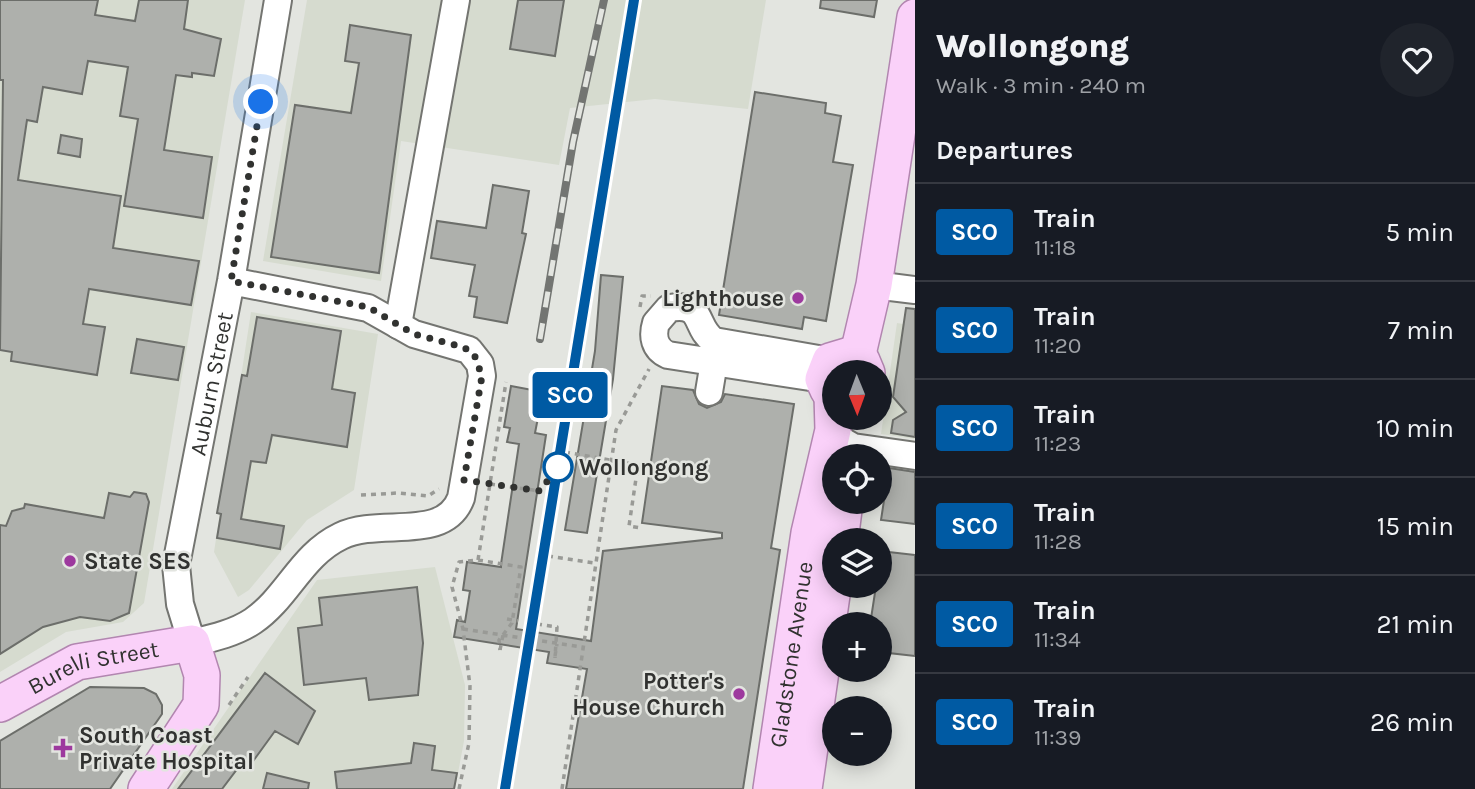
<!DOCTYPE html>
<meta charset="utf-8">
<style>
body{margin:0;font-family:Karla,sans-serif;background:#20242c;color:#f1f3f6;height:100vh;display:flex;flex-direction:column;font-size:26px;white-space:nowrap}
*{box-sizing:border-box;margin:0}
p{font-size:23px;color:#9ea1a6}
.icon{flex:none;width:38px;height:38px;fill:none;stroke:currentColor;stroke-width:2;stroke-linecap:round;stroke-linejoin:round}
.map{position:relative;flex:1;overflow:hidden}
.drawer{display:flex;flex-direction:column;background:#171b24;width:560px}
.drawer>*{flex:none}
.badge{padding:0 14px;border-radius:5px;font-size:24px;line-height:46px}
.needle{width:46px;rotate:179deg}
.buttons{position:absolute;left:822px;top:360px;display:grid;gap:14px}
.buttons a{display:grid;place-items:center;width:70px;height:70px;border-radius:50%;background:#171b24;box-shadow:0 4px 18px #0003;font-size:35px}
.you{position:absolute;width:35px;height:35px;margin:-18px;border:5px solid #fff;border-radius:50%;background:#1a73e8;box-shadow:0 0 0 10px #1a73e833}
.map>.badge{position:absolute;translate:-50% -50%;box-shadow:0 0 0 4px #fff}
h2{padding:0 21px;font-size:26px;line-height:63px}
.round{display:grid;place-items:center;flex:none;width:74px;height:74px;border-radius:37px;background:#20242c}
.summary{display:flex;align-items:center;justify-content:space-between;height:119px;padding:0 21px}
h1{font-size:33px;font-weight:800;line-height:52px}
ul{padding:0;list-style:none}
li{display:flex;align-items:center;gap:21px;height:98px;padding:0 21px;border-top:2px solid #363941}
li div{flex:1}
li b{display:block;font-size:26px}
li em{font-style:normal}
li .badge{min-width:77px;font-weight:700;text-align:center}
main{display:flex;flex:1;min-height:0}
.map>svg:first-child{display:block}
</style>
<main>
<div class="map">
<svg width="915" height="789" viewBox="0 0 915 789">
<rect width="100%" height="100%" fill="#e3e5e0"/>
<!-- built -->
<path fill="#d6dbcf" d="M0,0H245L144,603L123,622L66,632L0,672Z
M307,0H766L748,109L655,99L570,108L559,165L401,141L381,281L263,261Z
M251,312L378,334L354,490L307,520L249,590L238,597L214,552Z
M897,323L915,326V439L881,434Z
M435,567L465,685L464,741L455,789H172L317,580Z"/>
<!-- building -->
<path fill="#aeb0ac" stroke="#6c6e6a" stroke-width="2" d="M0,0H98L95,15L135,21L139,0H188L184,29L221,39L214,76L192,73V77L176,75L164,150L212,157L203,218L124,206L138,119L120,116L128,67L88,61L82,94L43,87L37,122L27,120L18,180L121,196L113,248L199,261L191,305L89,289L83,324L105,327L97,375L11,361L12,352L0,350L3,80H0Z
M518,0H564L555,56L510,49Z
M821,0H877L874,17L820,8Z
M350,25L411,35L379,273L271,257L295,105L351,113L359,63L345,61Z
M755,92L826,103L825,113L841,116L833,162L853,165L826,321L804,317L802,329L719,315Z
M61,135L82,139L80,157L58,153Z
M493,185L529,191L522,233L526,234L507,323L474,317L477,297L469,296L475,265L431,258L437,221L486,228Z
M601,275L623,277L613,379L587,533L565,530L595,351Z
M906,308L915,309V437L891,433L893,420L906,412L893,397Z
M257,317L341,331L332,389L355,393L347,447L272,435L266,463L251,461L241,519L284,526L280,549L217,538L221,514L217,513L242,375L247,376Z
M137,339L184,347L178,380L131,373Z
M511,386L543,392L535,433L546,435L516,629L591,641L603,551L722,538V533L642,523L662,386L693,390L699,404L707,408L721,402L725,394L794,404L771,548L780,550L743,789H566L587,669L547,663L549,652L454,637L457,620L465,622L470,591L463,590L467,562L501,567V564L519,444L507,442L510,428L504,427Z
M889,468L915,472V524L881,520Z
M134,492L146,494L149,502L129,613L110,621L80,617L43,627L0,654V525L6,526L12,511L24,508L25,504L104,518L109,493L130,497Z
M880,551L915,555V656L880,652V625H870L876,586H880Z
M417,587L423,643L418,695L369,700L366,678L304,685L298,628L322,625L319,598Z
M265,673L315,711L298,744L275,731L251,764L244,760L222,789H178Z
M90,687L144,688L156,694L162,705V714L110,789H0V741Z
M414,743L435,746L432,770L457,773L454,789H337L335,772L411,763Z
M267,773L309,783L308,789H263Z"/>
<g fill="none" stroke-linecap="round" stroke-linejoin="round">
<defs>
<g id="minor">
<path id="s1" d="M231,281L368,308L414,334L469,350L480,364L482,376L461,498C444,543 380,517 341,536C301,555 288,597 253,621C235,633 213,638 192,643L180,604L176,565L231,281L278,0"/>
<path d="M874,285L915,290"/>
<path d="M398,325L456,0"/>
<path d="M823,379L668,355C654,349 652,336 656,323L669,308C706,302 693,327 714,341L830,361"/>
<path d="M709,392L714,362"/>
<path d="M832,435L853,447L915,456"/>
</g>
<g id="major">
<path d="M857,358L874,285L915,17"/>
<path d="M835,396L828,390L823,379L830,361L850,355L862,361L867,373"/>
<path d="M840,541L845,502"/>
<path id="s2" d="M0,704L77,662L192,643L202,675L201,705L146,789"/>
<path id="s3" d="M771,789L809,533L833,430L832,395"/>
<path d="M804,789L835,574"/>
</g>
</defs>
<!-- minor casing -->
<use href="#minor" stroke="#747571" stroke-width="30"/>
<!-- major casing -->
<use href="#major" stroke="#b286b0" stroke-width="38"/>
<!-- path -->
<path stroke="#999a96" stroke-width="3.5" stroke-dasharray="5 5" stroke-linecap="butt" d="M640,307L642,296H651
M865,420L877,421
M565,452L638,465L629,526L641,528
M490,484L540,491
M361,495L398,493L428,496L439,489
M548,556L594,563
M478,560L506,382
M507,619L518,621
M537,624L557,627L555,658
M555,656L557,644
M229,705L248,677
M459,789L469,743L470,686L463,629L452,587L459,562L478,560L521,567L512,623L499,640L500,650
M562,789L616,430L649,369"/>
<!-- minor -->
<use href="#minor" stroke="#fff" stroke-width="26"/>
<!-- major -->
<use href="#major" stroke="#fad1f9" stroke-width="35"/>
<defs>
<path id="rail" d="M540,339L573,142L604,0
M505,789L634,0"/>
</defs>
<!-- rail casing -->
<use href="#rail" stroke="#737572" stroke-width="8"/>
<!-- rail -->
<use href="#rail" stroke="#e3e5e0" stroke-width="5" stroke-dasharray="16" stroke-linecap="butt"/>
<!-- path-bridge -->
<path stroke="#999a96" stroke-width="3.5" stroke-dasharray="5 5" stroke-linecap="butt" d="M463,629L582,647
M500,650L503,635"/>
</g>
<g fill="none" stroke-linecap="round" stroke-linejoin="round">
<defs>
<path id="line" d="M505,789L634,0"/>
</defs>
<!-- line casing -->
<use href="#line" stroke="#fff" stroke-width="16"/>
<!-- line -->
<use href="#line" stroke="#005aa3" stroke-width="10"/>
<!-- walk -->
<path stroke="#313230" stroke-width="7" stroke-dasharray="0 12.6" d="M261,102L231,281L368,307L414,334L463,347L474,354L482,376L464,480L540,491L558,467"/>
</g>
<!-- markers -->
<g fill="#9d399e" stroke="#e3e5e0" stroke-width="2.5">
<circle cx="798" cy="298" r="7"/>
<circle cx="70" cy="561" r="7"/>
<circle cx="739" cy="694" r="7"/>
<path d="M59.5 737.5h7v7h7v7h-7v7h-7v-7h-7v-7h7z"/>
</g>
<circle fill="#fff" stroke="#005aa3" stroke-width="3.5" cx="558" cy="467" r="14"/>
<g text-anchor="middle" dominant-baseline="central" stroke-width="5" stroke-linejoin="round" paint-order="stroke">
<!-- poi labels -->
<g font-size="23" font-weight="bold" fill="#313230" stroke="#e3e5e0" text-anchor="end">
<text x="784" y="298">Lighthouse</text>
<text x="84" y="561" text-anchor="start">State SES</text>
<text x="725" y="681">Potter's<tspan x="725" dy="26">House Church</tspan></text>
<text x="79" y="735" text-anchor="start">South Coast<tspan x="79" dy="26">Private Hospital</tspan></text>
</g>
<!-- street labels -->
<g font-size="23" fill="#313230" stroke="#e3e5e0">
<text stroke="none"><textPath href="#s1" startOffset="989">Auburn Street</textPath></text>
<text stroke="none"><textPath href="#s3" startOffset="136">Gladstone Avenue</textPath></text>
<text stroke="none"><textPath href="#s2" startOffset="102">Burelli Street</textPath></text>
</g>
<!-- stop labels -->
<g font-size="23" font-weight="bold" fill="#313230" stroke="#e3e5e0" text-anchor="start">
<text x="579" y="467">Wollongong</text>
</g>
</g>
</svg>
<div class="buttons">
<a><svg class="needle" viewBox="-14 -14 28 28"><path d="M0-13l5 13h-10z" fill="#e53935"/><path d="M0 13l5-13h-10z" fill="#9ea1a6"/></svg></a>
<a><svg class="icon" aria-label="locate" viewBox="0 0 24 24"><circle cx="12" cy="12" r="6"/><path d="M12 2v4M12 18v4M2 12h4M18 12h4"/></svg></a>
<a><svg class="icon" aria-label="layers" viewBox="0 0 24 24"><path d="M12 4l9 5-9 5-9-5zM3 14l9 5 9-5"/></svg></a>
<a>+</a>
<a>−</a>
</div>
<div class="you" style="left:261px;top:102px"></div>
<b class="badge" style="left:570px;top:395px;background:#005aa3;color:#fff">SCO</b>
</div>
<section class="drawer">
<div class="summary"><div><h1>Wollongong</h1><p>Walk · 3 min · 240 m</p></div><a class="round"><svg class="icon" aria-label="heart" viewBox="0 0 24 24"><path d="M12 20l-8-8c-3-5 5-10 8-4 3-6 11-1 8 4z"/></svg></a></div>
<h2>Departures</h2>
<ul>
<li><span class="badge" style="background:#005aa3;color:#fff">SCO</span><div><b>Train</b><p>11:18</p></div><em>5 min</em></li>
<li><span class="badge" style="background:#005aa3;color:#fff">SCO</span><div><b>Train</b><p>11:20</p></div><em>7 min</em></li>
<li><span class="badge" style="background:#005aa3;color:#fff">SCO</span><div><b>Train</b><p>11:23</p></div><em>10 min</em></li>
<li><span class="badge" style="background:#005aa3;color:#fff">SCO</span><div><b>Train</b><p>11:28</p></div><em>15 min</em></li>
<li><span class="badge" style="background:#005aa3;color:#fff">SCO</span><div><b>Train</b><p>11:34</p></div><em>21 min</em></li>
<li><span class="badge" style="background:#005aa3;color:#fff">SCO</span><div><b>Train</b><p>11:39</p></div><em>26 min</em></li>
</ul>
</section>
</main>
